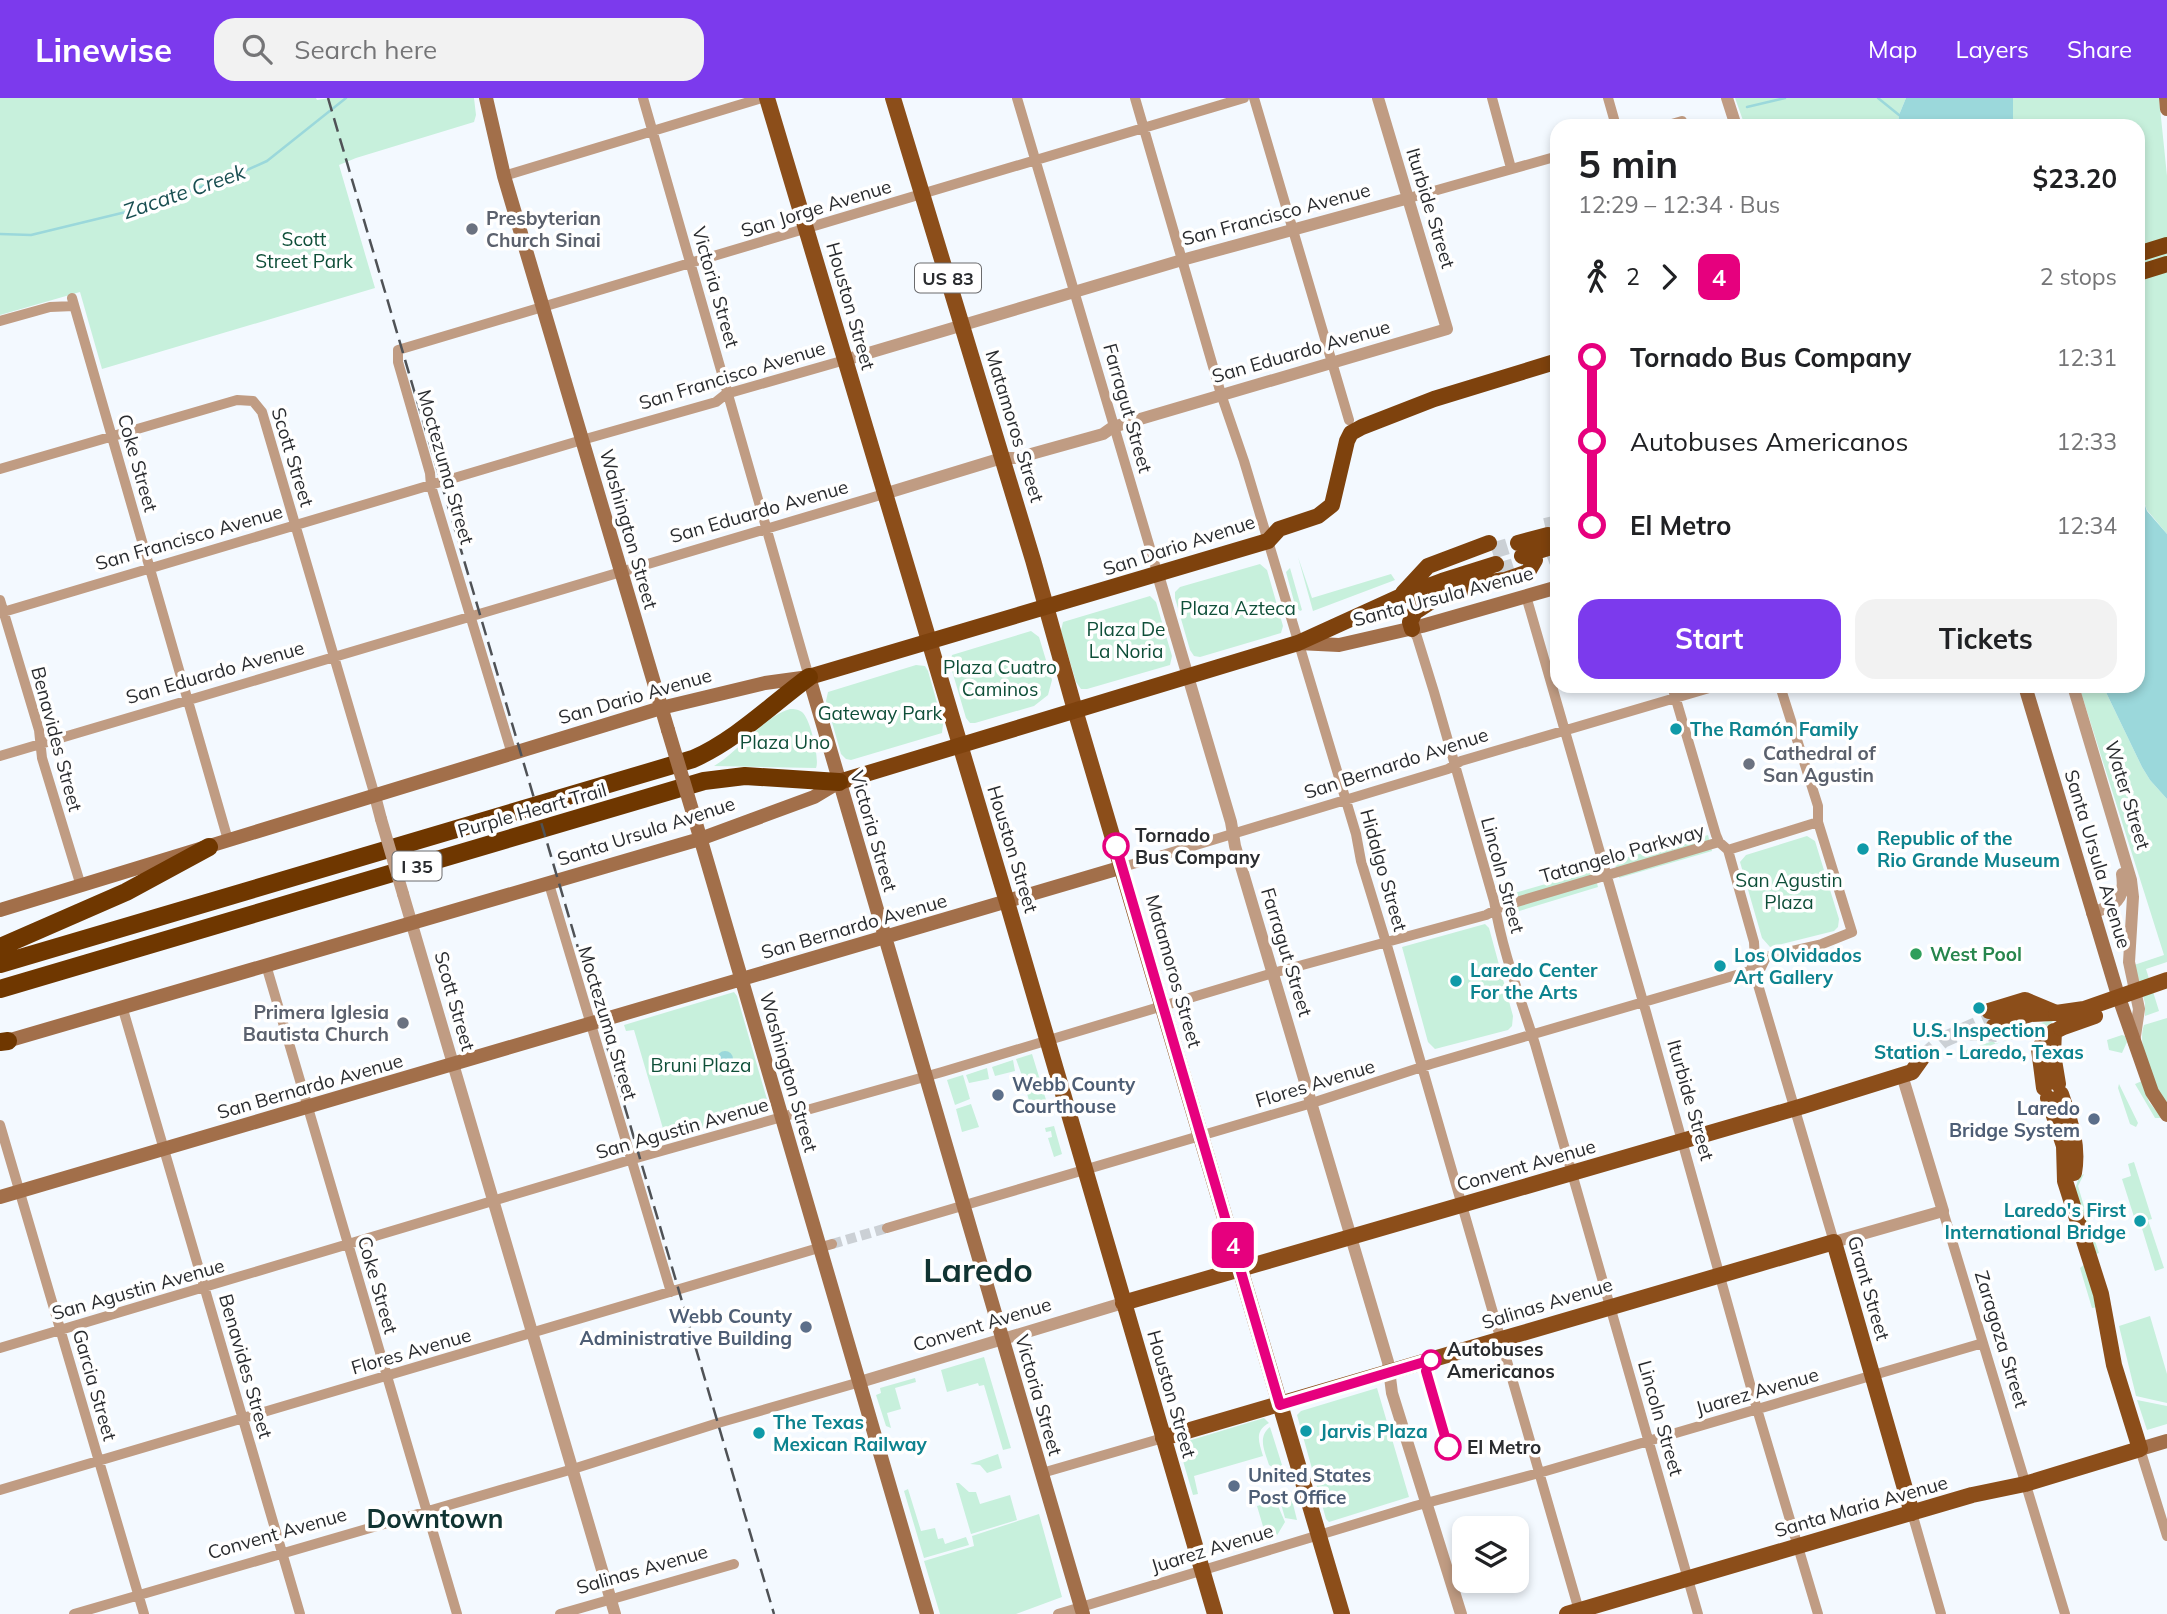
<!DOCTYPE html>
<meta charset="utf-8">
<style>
body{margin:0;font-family:Mulish,sans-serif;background:#f2f2f2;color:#202124;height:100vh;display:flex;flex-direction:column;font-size:26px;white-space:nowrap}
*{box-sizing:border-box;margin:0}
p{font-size:23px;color:#757577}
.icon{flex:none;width:38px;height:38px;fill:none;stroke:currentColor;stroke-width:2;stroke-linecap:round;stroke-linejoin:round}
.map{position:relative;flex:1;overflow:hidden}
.drawer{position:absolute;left:1550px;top:21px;width:595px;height:574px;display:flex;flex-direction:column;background:#fff;border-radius:21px;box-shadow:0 4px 10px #0003}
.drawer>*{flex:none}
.badge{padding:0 14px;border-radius:10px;font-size:24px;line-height:46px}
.tools{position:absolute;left:1452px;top:1418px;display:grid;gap:14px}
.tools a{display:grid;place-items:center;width:77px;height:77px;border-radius:14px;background:#fff;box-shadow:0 4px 10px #0003;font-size:35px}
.map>.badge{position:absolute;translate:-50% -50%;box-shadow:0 0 0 4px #fff}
.legs{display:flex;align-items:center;gap:10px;height:77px;padding:0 28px;font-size:23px}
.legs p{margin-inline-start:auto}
.summary{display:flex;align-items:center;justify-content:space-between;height:119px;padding:0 28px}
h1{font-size:38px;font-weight:700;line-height:52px}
.action{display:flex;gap:14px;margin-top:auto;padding:14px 28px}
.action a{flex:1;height:80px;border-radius:21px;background:#7c3aed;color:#fff;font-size:28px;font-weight:700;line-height:80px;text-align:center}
.action a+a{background:#f2f2f2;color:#202124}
ul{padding:0 28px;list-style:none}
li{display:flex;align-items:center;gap:24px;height:84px;font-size:26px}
li i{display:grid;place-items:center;width:10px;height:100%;margin:0 9px;background:currentColor}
li i::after{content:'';width:18px;height:18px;margin:-9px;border:5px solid;border-radius:50%;background:#fff}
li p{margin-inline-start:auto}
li:first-child i{background:linear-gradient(#0000 50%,currentColor 0)}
li:last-child i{background:linear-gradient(currentColor 50%,#0000 0)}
header{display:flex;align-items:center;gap:42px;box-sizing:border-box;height:98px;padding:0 35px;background:#7c3aed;color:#fff}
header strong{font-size:33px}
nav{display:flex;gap:38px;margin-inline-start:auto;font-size:24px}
.search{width:490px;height:63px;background:#f2f2f2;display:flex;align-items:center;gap:18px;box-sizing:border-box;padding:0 24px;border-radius:21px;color:#757577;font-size:26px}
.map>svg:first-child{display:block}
</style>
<header>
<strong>Linewise</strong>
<div class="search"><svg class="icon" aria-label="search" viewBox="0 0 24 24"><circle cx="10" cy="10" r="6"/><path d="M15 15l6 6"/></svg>Search here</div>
<nav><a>Map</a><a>Layers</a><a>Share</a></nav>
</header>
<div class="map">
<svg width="2167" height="1516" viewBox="0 0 2167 1516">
<rect width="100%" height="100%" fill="#f3f9ff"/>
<!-- green -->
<path fill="#c7f0dc" d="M0,0H316L317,2L330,0H474L476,17L474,24L356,60L339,67L375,190L102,271L80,194L0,217Z
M1735,0H1906L1899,17L1898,28H1745Z
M2013,0H2159L2167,78V436L2147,412L2139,391L2138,28H2013Z
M1298,459L1312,500L1391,476L1395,482L1313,513Z
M1260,466L1267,472L1283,528L1281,535L1200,559L1194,558L1190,552L1175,500V494L1180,489Z
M1290,470L1302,512L1300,513L1295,507L1286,474Z
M1150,498L1156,504L1172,558L1170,567L1087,591H1081L1076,584L1061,533L1063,524Z
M1031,533L1039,539L1052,582L1048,597L1034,608L975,625H970L966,620L950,566L952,557Z
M916,567L925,568L928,573L943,626L942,635L851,662L846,661L841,656L826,603L828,594Z
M2079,588H2103L2142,669L2150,682L2167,701V864L2146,871L2159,913L2145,918V905L2134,867L2164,857Z
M790,611C795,611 797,611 802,614C810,620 820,661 816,670L714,668C739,653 763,619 790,611Z
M1708,737L1712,753L1619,780L1614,763Z
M1807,738L1815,743L1839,821L1838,829L1834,833L1770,849L1762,840L1740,764L1746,757Z
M1593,770L1598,789L1506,817L1501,797L1504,798L1591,773Z
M1485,826L1489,830L1513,918L1512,928L1508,932L1435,951L1428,944L1402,849Z
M734,894L737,898L770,1012L660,1043L657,1037L664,1034L634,932L626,933L624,927Z
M2167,920V1008C2155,990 2136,948 2144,927Z
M2054,922L2032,942C2017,935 1979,952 1962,958L1957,955L1993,943L1996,946C2017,939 2031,925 2054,922Z
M2122,937L2125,938L2127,944L2122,955L2109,952L2107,942Z
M1032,956L1040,982L1025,986L1016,961Z
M1013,962L1015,973L995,978L992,969Z
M987,970L989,981L969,985L966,977Z
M963,977L970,1001L955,1007L947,982Z
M2142,983L2149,1004L2162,1020H2155L2135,986Z
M1041,986L1048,1008L1032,1013L1026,992Z
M2119,986L2138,1025L2136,1029L2130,1026L2118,990Z
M971,1006L979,1029L962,1034L956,1011Z
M1054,1028L1062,1056L1054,1059L1048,1040L1052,1039L1051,1033L1046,1034L1045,1030Z
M2134,1064L2152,1121L2148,1122L2164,1170L2155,1173L2140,1124L2136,1125L2122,1081L2131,1078L2128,1066Z
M2084,1076L2078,1088L2086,1115L2084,1116L2085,1121H2088L2099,1155L2096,1156L2075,1091L2079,1079Z
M2085,1166L2098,1209L2092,1210L2080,1170Z
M2150,1218L2167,1276V1305L2136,1298L2119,1228Z
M984,1259L1011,1350L1003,1352L984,1287L979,1288L978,1285L947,1294L941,1272Z
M915,1280L916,1284L895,1290L901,1311L887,1315L891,1330L886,1328L876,1297L881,1295L880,1290Z
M1377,1290L1409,1399L1329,1424L1326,1421L1297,1317L1301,1313Z
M2137,1302L2167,1308V1326L2147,1332Z
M1264,1320L1269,1325C1254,1333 1259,1344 1263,1358L1194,1378L1198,1396L1193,1397L1178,1346Z
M1270,1329L1282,1367L1275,1371L1269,1367C1265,1354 1257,1339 1270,1329Z
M998,1356L1002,1370L987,1375L980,1367L970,1366Z
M956,1385H959L969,1394H976L980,1406L1010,1397L1017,1422L971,1436Z
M908,1391L921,1433L935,1430L938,1441L943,1440L945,1446L966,1439L969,1447L924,1460L904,1393Z
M1279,1399L1292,1402L1297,1422L1285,1420Z
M1276,1403L1285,1424L1276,1439L1267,1442L1257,1408Z
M1039,1416L1062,1499L1016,1516H940L924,1463L974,1448L972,1438Z"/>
<!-- water -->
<path fill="#9bd8db" d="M1906,0H2013V28H1898L1899,17Z
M2139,391L2147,413L2167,436V701L2150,682L2142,669L2103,588H2138Z
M717 961a8 8 0 1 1 16 0a8 8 0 1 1-16 0Z"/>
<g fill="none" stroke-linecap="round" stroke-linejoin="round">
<!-- stream -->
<path stroke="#9bd8db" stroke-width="2.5" d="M1878,0L1899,17
M1747,9L1785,0
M0,136L31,137L130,113L236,77L267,63L346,0"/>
<!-- minor-tunnel -->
<path stroke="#cbd0d5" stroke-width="10" stroke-dasharray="10 5" stroke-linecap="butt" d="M832,1146L887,1130"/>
<!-- primary-tunnel -->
<path stroke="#cbd0d5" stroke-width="16" stroke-dasharray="16 8" stroke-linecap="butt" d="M1965,934L1997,936
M1922,960L1943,942L1992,920"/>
<!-- trunk-tunnel -->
<path stroke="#cbd0d5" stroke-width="16" stroke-dasharray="16 8" stroke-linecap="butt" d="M1545,428L1558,425
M1492,453L1518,445
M1547,459L1558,455
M1498,473L1524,465"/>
<!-- minor -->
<path stroke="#c09c83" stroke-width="10" d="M643,0L809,579
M1017,0L1158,477
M1135,0L1221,296L1244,363L1356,736L1361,763L1388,851L1580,1516
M1254,0L1349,322
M1492,0L1511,70
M1608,0L1616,28
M1665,28L1682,23
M504,78L762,0
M1409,100L1558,58
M72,200L228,742
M0,223L50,209L74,208
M0,371L237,302L253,303L262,314L375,698
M1526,498L1646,914L1757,1311L1818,1516
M0,502L39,632L42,660L81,788
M0,515L582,342L716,304L726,296L845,262
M1412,531L1417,539L1434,594L1494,803C1502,852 1520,899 1535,946L1698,1516
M1780,588L1818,708V724L1852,834L1822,846L1766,859L1756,880L1834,1144
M512,656L431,388L430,375L398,264V252L1244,0
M0,658L884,396
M1728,752L1818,724
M1123,769L1448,671L1461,663L1716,588
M549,786L671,1194
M266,867L457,1516
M122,908L300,1516
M0,1027L144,1516
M1943,1113L2065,1516
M887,1130L1312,1005L1431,966L1750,873L1755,863L1754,844L1728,752L1719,744L1716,737L1672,588
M0,1250L640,1059L942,974L1273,875L1486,817L1503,808L1719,744
M2140,1351L2167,1438
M1042,1375L1163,1340
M0,1392L832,1146
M1912,1415L1941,1516
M74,1516L573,1371L718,1325L860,1284
M560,1516L734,1466
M1058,1516L1415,1408L1539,1375L1983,1245"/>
<!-- tertiary -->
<path stroke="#c09c83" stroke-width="12" d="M1727,0L1736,28
M845,262L1182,162L1409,100
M884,396L1002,360H1017L1103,336L1113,329L1447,231L1378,0
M1158,477L1231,724L1235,748L1388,1264L1392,1295L1461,1516
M2073,588L2131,782L2133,799L2129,864L2139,911L2134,945
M375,698L381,721
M403,796L615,1516
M2092,815C2115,807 2126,803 2122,776
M1834,1144L1943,1113L1902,977
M860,1284L1123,1205"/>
<!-- secondary -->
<path stroke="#a26f4a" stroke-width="14" d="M486,0L504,78L668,632
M2166,0L2167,11
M1298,545L1339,547L1422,528L1558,489
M2025,588L2117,894L2152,994L2167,1017
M695,722L927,1516
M0,812L661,610L765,585L809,579L1083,1516
M0,945L700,741L814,699L839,684
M0,1099L1123,769
M2140,1351L2167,1343"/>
<!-- primary -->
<path stroke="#8c4e1a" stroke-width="16" d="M767,0L1007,804L1215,1516
M893,0L1033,462L1075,612L1342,1516
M1989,913L2025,902L2056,915
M1994,928L2031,916L2053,915
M2054,933L2053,956L2058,986
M2044,990L2039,951L2047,938L2061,930
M2061,996C2070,1023 2079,1046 2074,1075
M1123,1205L1803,1008L1912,974L1922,960
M1163,1340C1387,1276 1610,1208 1834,1144L1912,1415
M1567,1516L1972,1397L2025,1386L2140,1351L2114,1267L2101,1196L2065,1083L2064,1048L2048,1000"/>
<!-- trunk -->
<path stroke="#7e420d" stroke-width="16" d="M2138,156L2167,147
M2138,175L2167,166
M1518,445L1548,437
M1522,458L1551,449
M1403,495L1428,468L1489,445
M1419,497L1447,495L1482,485L1505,482L1528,474L1535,462
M1412,531L1410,524L1415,514L1441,497
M809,579L1268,443L1279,431L1318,418L1332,407L1347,343L1351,335L1362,329L1434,301L1558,263
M839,684L1298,545L1399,499L1442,483L1496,466"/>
<!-- motorway -->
<path stroke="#6f3700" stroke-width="18" d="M0,849L126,794L209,749
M0,866L693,661C736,642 771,607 809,579
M0,891L704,683L745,678L839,684
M0,944L8,943"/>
<!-- rail -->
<path stroke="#4f5256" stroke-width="2.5" stroke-dasharray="14 7" stroke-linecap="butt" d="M328,0L774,1516"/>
<!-- tertiary-bridge -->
<path stroke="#c09c83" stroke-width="12" d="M381,721L403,796"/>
<!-- secondary-bridge -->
<path stroke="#a26f4a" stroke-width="14" d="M668,632L695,722"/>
<!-- primary-bridge -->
<path stroke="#8c4e1a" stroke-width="16" d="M2056,915L2084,911L2167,882
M2061,930L2095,918"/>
</g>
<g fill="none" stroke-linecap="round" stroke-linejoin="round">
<defs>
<path id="line-1" d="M1116,748L1280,1307L1431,1262L1426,1273L1448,1349"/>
</defs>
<!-- line-1 casing -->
<use href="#line-1" stroke="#fff" stroke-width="16"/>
<!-- line-1 -->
<use href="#line-1" stroke="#e6007e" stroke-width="10"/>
</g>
<!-- markers -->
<g fill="#6b7280" stroke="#fff" stroke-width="2.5">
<circle cx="472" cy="131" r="7"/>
<circle cx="1749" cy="666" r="7"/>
<circle cx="403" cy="925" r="7"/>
</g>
<g fill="#0f9aa8" stroke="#fff" stroke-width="2.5">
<circle cx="1676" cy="631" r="7"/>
<circle cx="1863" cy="751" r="7"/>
<circle cx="1720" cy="868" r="7"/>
<circle cx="1456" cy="883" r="7"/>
<circle cx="1979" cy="910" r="7"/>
<circle cx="2140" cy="1123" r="7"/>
<circle cx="1306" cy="1333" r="7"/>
<circle cx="759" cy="1335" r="7"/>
</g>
<g fill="#fff" stroke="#e6007e" stroke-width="3.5">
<circle cx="1116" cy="748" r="12"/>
<circle cx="1431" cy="1262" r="9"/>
<circle cx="1448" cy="1349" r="12"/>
</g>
<circle fill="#2e9e5b" stroke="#fff" stroke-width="2.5" cx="1916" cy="856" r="7"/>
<g fill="#5c6f8a" stroke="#fff" stroke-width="2.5">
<circle cx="998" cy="997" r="7"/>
<circle cx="2094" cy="1021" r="7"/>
<circle cx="806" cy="1229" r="7"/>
<circle cx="1234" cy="1388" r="7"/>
</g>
<g text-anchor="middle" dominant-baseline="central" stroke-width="7" stroke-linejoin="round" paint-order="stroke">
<!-- shield labels -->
<g fill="#fff" stroke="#6a6b6d" stroke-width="2">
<rect x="915" y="165.5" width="66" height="29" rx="5"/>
<rect x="392.5" y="753.5" width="49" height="29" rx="5"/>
</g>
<g font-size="18" font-weight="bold" fill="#2a2c2f">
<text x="948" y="180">US 83</text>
<text x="417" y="768">I 35</text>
</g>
<!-- street labels -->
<g font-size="19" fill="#2a2c2f" stroke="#fff">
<text transform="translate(816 110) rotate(-17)">San Jorge Avenue</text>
<text transform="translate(1431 110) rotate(73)">Iturbide Street</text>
<text transform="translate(1276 116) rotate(-15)">San Francisco Avenue</text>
<text transform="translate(716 189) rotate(74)">Victoria Street</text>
<text transform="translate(851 208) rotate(74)">Houston Street</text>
<text transform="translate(1301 253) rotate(-16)">San Eduardo Avenue</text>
<text transform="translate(732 277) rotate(-17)">San Francisco Avenue</text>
<text transform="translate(1128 310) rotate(74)">Farragut Street</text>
<text transform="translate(1015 328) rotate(73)">Matamoros Street</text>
<text transform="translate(293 359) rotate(73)">Scott Street</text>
<text transform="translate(138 365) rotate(74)">Coke Street</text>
<text transform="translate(446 369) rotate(74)">Moctezuma Street</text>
<text transform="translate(759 413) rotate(-16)">San Eduardo Avenue</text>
<text transform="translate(629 431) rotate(74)">Washington Street</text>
<text transform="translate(189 439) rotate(-16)">San Francisco Avenue</text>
<text transform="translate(1179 447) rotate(-18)">San Dario Avenue</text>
<text transform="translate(1443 498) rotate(-15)">Santa Ursula Avenue</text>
<text transform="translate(215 574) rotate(-16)">San Eduardo Avenue</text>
<text transform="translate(635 598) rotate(-16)">San Dario Avenue</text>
<text transform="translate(57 641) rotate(75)">Benavides Street</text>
<text transform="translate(1396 665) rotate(-18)">San Bernardo Avenue</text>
<text transform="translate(2128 697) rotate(73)">Water Street</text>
<text transform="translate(532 712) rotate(-16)">Purple Heart Trail</text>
<text transform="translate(646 733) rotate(-18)">Santa Ursula Avenue</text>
<text transform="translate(874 733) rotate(74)">Victoria Street</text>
<text transform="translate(1013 751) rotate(73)">Houston Street</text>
<text transform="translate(1622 755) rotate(-16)">Tatangelo Parkway</text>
<text transform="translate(2098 761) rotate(73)">Santa Ursula Avenue</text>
<text transform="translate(1384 772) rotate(74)">Hidalgo Street</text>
<text transform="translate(1503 777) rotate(75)">Lincoln Street</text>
<text transform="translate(854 828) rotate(-16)">San Bernardo Avenue</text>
<text transform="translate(1287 854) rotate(73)">Farragut Street</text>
<text transform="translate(1174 873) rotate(74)">Matamoros Street</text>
<text transform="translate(455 903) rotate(74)">Scott Street</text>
<text transform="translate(608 925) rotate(73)">Moctezuma Street</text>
<text transform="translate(789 974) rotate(74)">Washington Street</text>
<text transform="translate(1315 985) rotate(-17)">Flores Avenue</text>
<text transform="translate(310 988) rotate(-16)">San Bernardo Avenue</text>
<text transform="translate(1691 1002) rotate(74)">Iturbide Street</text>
<text transform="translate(682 1030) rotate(-16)">San Agustin Avenue</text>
<text transform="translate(1526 1067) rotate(-16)">Convent Avenue</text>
<text transform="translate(378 1187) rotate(74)">Coke Street</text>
<text transform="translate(1869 1190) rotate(74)">Grant Street</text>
<text transform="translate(138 1191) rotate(-16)">San Agustin Avenue</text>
<text transform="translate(1547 1205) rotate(-17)">Salinas Avenue</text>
<text transform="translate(982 1226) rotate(-17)">Convent Avenue</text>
<text transform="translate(2002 1241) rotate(73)">Zaragoza Street</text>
<text transform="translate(411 1253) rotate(-16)">Flores Avenue</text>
<text transform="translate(246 1268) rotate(74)">Benavides Street</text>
<text transform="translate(95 1287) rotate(74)">Garcia Street</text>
<text transform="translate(1757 1293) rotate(-16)">Juarez Avenue</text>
<text transform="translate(1172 1296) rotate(74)">Houston Street</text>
<text transform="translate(1039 1297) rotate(74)">Victoria Street</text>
<text transform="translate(1661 1320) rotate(74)">Lincoln Street</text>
<text transform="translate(1861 1408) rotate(-16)">Santa Maria Avenue</text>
<text transform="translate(277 1435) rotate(-16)">Convent Avenue</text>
<text transform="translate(1212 1450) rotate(-17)">Juarez Avenue</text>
<text transform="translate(642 1471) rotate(-16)">Salinas Avenue</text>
</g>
<!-- worship labels -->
<g font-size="19" font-weight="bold" fill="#5b616d" stroke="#fff" text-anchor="start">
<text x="486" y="120">Presbyterian<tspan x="486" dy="22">Church Sinai</tspan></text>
<text x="1763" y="655">Cathedral of<tspan x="1763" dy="22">San Agustin</tspan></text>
<text x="389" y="914" text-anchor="end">Primera Iglesia<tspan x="389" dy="22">Bautista Church</tspan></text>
</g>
<!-- park labels -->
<g font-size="19" fill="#0f4f39" stroke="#fff">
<text x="304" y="141">Scott<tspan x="304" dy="22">Street Park</tspan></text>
<text x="1238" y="510">Plaza Azteca</text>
<text x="1126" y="531">Plaza De<tspan x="1126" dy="22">La Noria</tspan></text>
<text x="1000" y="569">Plaza Cuatro<tspan x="1000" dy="22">Caminos</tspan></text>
<text x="880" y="615">Gateway Park</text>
<text x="785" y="644">Plaza Uno</text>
<text x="1789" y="782">San Agustin<tspan x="1789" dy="22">Plaza</tspan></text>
<text x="701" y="967">Bruni Plaza</text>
</g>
<!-- culture labels -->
<g font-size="19" font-weight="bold" fill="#0d838f" stroke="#fff" text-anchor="start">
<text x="1690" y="631">The Ramón Family</text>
<text x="1877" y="740">Republic of the<tspan x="1877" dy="22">Rio Grande Museum</tspan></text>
<text x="1734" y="857">Los Olvidados<tspan x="1734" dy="22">Art Gallery</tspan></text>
<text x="1470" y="872">Laredo Center<tspan x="1470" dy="22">For the Arts</tspan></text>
<text x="1979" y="932" text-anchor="middle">U.S. Inspection<tspan x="1979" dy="22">Station - Laredo, Texas</tspan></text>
<text x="2126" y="1112" text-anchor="end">Laredo's First<tspan x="2126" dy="22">International Bridge</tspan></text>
<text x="773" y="1324">The Texas<tspan x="773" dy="22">Mexican Railway</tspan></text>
<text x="1320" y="1333">Jarvis Plaza</text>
</g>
<!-- stop labels -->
<g font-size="19" font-weight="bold" fill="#2a2c2f" stroke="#fff" text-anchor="start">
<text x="1135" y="737">Tornado<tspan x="1135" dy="22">Bus Company</tspan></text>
<text x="1447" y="1251">Autobuses<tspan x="1447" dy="22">Americanos</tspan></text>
<text x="1467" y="1349">El Metro</text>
</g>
<!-- leisure labels -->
<g font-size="19" font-weight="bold" fill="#27864d" stroke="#fff" text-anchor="start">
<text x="1930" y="856">West Pool</text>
</g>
<!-- service labels -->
<g font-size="19" font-weight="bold" fill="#4e5e75" stroke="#fff" text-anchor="start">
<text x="1012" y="986">Webb County<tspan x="1012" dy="22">Courthouse</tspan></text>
<text x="2080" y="1010" text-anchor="end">Laredo<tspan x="2080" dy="22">Bridge System</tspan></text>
<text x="792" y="1218" text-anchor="end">Webb County<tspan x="792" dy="22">Administrative Building</tspan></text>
<text x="1248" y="1377">United States<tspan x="1248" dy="22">Post Office</tspan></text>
</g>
<!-- water labels -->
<g font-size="21" font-style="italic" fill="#1a4f52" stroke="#fff">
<text transform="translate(184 93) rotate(-19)">Zacate Creek</text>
</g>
<!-- district labels -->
<g font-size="26" font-weight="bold" fill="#113432" stroke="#fff">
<text x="435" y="1420">Downtown</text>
</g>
<!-- town labels -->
<g font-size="33" font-weight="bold" fill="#113432" stroke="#fff">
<text x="978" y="1171">Laredo</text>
</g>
</g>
</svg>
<div class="tools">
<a><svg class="icon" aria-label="layers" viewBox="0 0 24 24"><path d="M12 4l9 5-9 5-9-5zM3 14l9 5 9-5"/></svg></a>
</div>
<b class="badge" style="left:1233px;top:1147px;background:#e6007e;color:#fff">4</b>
<section class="drawer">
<div class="summary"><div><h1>5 min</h1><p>12:29 – 12:34 · Bus</p></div><b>$23.20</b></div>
<div class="legs"><svg class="icon" aria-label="walk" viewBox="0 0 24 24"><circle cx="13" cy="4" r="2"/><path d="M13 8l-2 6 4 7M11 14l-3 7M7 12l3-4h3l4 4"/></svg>2<svg class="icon" aria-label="forward" viewBox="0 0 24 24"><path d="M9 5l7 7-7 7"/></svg><b class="badge" style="background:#e6007e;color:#fff">4</b><p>2 stops</p></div>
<ul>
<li><i style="color:#e6007e"></i><b>Tornado Bus Company</b><p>12:31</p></li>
<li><i style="color:#e6007e"></i><span>Autobuses Americanos</span><p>12:33</p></li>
<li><i style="color:#e6007e"></i><b>El Metro</b><p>12:34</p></li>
</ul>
<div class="action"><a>Start</a><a>Tickets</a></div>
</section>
</div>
